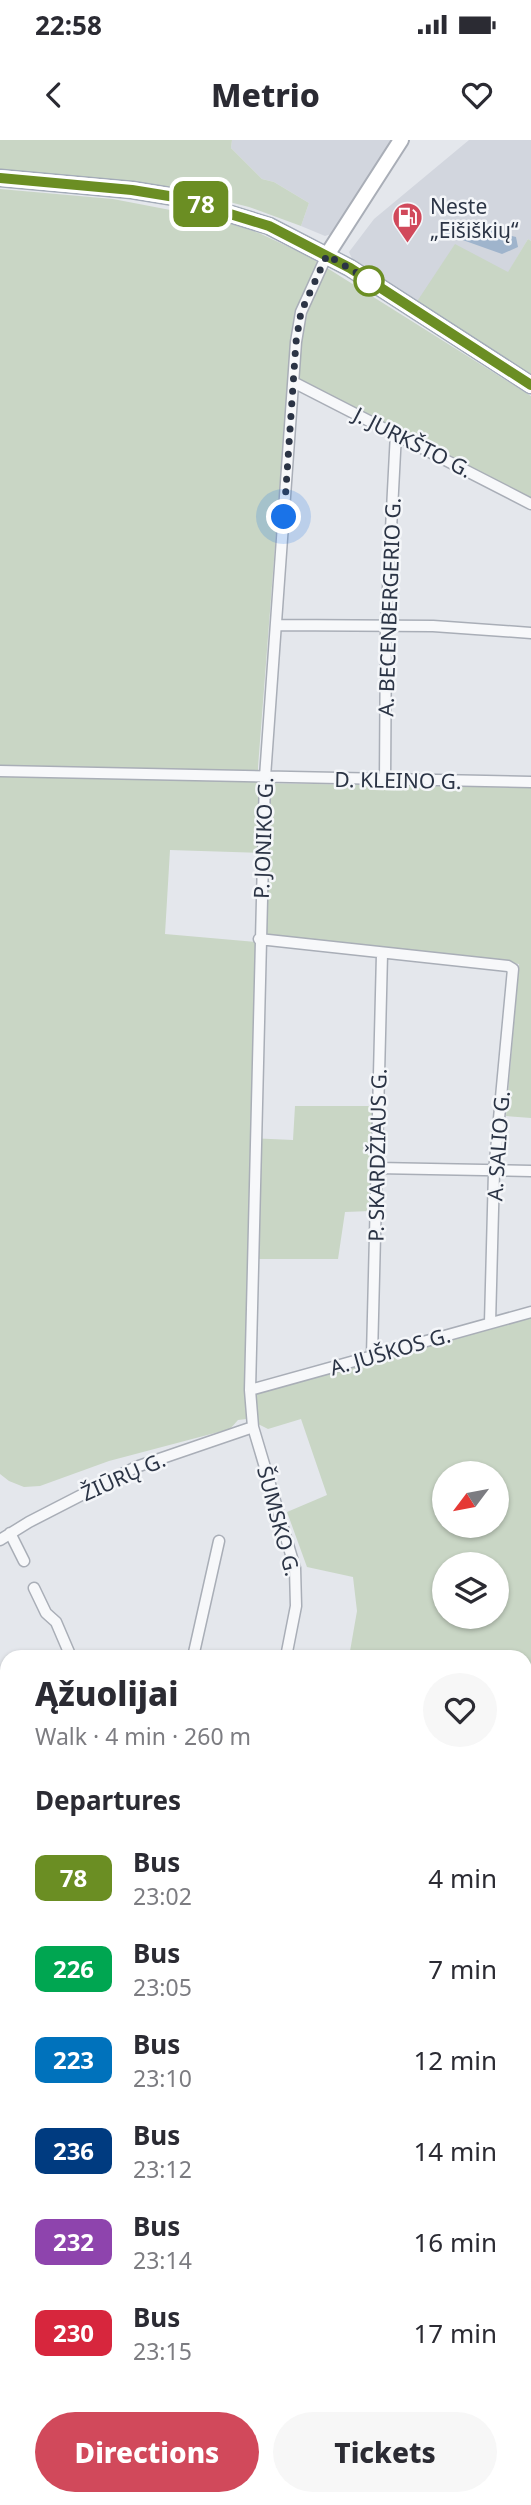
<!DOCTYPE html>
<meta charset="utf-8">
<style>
body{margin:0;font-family:"Noto Sans",sans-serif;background:#f7f7f7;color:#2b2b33;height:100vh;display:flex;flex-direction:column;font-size:26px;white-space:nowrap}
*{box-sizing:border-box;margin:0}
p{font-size:23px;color:#7c7c81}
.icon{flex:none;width:38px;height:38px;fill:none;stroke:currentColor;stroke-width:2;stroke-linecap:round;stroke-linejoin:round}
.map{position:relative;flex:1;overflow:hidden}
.panel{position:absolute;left:0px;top:1510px;width:532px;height:856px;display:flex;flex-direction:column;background:#fff;border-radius:21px 21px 0 0;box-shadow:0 2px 5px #0004}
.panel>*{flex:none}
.badge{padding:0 14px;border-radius:10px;font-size:24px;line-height:46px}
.needle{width:46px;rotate:238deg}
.buttons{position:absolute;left:432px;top:1321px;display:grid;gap:14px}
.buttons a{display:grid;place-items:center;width:77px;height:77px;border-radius:50%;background:#fff;box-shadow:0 2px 5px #0004;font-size:35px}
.you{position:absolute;width:35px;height:35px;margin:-18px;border:5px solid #fff;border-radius:50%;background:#1a73e8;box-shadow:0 0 0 10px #1a73e833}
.map>.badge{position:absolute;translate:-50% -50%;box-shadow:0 0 0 4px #fff}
h2{padding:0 35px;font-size:26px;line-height:63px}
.round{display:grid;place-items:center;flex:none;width:74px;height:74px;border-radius:37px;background:#f7f7f7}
.head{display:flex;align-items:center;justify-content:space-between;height:119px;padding:0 35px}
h1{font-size:33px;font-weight:800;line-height:52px}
.cta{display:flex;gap:14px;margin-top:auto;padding:14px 35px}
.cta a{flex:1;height:80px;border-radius:42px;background:#d1495b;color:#fff;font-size:28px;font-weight:800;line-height:80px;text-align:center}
.cta a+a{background:#f7f7f7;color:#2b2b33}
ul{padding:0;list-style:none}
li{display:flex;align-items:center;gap:21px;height:91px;padding:0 35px}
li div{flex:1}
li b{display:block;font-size:26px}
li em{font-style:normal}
li .badge{min-width:77px;font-weight:700;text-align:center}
.status{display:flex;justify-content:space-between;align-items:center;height:49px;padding:0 35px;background:#fff;direction:ltr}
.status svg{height:19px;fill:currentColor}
header{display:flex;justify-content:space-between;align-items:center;height:91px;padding:0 35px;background:#fff;font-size:32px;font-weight:800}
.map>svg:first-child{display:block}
</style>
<div class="status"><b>22:58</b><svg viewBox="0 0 49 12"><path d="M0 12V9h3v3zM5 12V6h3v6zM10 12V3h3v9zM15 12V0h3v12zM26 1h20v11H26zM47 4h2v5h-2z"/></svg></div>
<header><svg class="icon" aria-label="back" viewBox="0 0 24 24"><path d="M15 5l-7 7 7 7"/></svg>Metrio<svg class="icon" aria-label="heart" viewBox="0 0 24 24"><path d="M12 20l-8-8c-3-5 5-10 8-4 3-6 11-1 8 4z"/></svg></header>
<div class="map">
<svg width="531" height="2365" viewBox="0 0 531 2365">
<rect width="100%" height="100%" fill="#e4e7ec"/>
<!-- built -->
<path fill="#d2d6de" d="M232,0H394L334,93L325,96L301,86L309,63L274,42L262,39L231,8Z
M469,0H531V101L528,99L508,133L416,163L353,121L349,112L374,79Z"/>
<!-- green -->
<path fill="#c9d6c5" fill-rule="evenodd" d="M0,0H232L231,8L262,39L274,42L309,63L301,86L249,67L178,49L0,30Z
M0,49L113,59L212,78L259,93L308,116L531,256V360L399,290L288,237L258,627V643L531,648V978L506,976L519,824L262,795L263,713L170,710L165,794L256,802L251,998L293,1000L295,966H374L371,1071L345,1072L338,1119H248L244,1252H256L531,1177V2037L525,2031V1517H349L357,1471L353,1437L307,1427L287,1372L327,1355L301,1279L268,1289L258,1284L254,1278L238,1280L230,1289L109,1321L40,1346L24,1347L9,1341L0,1334ZM444,1334H497V1386H444ZM444,1424H497V1477H444Z
M528,99L531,101V236L416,163L455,104L508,132Z
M0,1834L7,1843V2120L0,2126Z
M531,2150V2271L525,2277V2156Z
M0,2288L7,2291V2359H525V2324L531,2334V2365H0Z"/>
<!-- water -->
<path fill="#9fb4cc" d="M445,79L516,97L518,107L502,114L443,93L439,83Z"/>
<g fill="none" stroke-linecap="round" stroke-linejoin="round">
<defs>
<path id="street" d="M295,243L531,364
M276,485L433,486L531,493
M0,631L531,642
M385,641L386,486L396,293
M259,799L508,826L513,829L494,1032L490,1183
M377,1028L531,1031
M372,1216L382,814
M250,1250L531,1172
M10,1393L24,1421
M0,1400L29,1382L136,1327L253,1287
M34,1448L46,1473L56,1482L71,1517
M193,1517L219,1401
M286,1517L296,1466L295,1428L253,1287L250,1250L265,637L296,202L301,172L327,115
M0,1693L7,1689
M525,2115L531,2121
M0,2228L7,2223"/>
<path id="secondary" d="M327,115L401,0"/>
<path id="primary" d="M0,38L132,50L175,57L269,86L350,128L531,245"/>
</defs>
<!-- street casing -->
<use href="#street" stroke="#a9aeb7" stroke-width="13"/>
<!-- secondary casing -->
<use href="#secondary" stroke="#a9aeb7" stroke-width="18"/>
<!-- primary casing -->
<use href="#primary" stroke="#a3abb8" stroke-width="19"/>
<!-- street -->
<use href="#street" stroke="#f7f8fa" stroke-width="10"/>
<!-- secondary -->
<use href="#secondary" stroke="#fff" stroke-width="14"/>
<!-- primary -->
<use href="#primary" stroke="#fff" stroke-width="16"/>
</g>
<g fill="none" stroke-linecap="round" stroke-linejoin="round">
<defs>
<path id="line" d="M0,38L132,50L175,57L269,86L350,128L531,245"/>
</defs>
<!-- line casing -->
<use href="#line" stroke="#fff" stroke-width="16"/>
<!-- line -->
<use href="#line" stroke="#6b8e23" stroke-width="10"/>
<!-- walk -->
<path stroke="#2b3445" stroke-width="7" stroke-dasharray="0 12.6" d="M284,377L296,202L301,172L327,115L372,142L369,141"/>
</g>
<!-- icons -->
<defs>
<symbol id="fuel-pin" viewBox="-11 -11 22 30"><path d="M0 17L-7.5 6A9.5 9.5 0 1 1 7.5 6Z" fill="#d1495b" stroke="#f4f6f9"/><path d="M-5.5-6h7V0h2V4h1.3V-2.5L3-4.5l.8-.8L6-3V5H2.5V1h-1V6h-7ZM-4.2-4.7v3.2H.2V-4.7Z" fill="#fff"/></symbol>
</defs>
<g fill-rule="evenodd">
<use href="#fuel-pin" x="390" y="60" width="35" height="47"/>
</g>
<!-- markers -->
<circle fill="#fff" stroke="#6b8e23" stroke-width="3.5" cx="369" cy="141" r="14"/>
<g text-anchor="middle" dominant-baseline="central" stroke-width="5" stroke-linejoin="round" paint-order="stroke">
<!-- poi labels -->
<g font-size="21" fill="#2b3445" stroke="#f4f6f9" text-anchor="start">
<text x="430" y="66">Neste<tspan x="430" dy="24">„Eišiškių“</tspan></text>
</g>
<!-- street labels -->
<g font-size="21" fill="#2b3445" stroke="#f4f6f9">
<text transform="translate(413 302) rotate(27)">J. JURKŠTO G.</text>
<text transform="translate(389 467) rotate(-88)">A. BECENBERGERIO G.</text>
<text transform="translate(398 640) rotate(1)">D. KLEINO G.</text>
<text transform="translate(263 698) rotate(-88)">P. JONIKO G.</text>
<text transform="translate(498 1006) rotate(-86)">A. SALIO G.</text>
<text transform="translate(377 1015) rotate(-89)">P. SKARDŽIAUS G.</text>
<text transform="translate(390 1211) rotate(-16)">A. JUŠKOS G.</text>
<text transform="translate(123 1336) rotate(-24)">ŽIŪRŲ G.</text>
<text transform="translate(279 1381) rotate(75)">ŠUMSKO G.</text>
</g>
</g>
</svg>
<div class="buttons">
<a><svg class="needle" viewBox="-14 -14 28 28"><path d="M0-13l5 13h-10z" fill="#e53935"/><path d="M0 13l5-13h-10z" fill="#7c7c81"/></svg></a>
<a><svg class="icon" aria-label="layers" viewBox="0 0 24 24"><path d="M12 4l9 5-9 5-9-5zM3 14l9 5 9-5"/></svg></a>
</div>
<div class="you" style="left:284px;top:377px"></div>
<b class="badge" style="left:201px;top:64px;background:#6b8e23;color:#fff">78</b>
<section class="panel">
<div class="head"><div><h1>Ąžuolijai</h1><p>Walk · 4 min · 260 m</p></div><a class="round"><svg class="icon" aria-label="heart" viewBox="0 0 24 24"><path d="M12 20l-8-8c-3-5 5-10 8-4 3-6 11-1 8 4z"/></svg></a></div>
<h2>Departures</h2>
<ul>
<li><span class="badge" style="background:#6b8e23;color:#fff">78</span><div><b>Bus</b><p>23:02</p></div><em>4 min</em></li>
<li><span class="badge" style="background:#00a651;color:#fff">226</span><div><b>Bus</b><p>23:05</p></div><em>7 min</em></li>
<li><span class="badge" style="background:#0072bc;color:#fff">223</span><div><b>Bus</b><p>23:10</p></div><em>12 min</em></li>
<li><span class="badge" style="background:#003b80;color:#fff">236</span><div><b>Bus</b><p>23:12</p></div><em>14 min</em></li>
<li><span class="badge" style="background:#8e44ad;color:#fff">232</span><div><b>Bus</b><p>23:14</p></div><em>16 min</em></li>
<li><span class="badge" style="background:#d7263d;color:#fff">230</span><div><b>Bus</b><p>23:15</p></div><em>17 min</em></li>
</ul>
<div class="cta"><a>Directions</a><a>Tickets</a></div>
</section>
</div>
